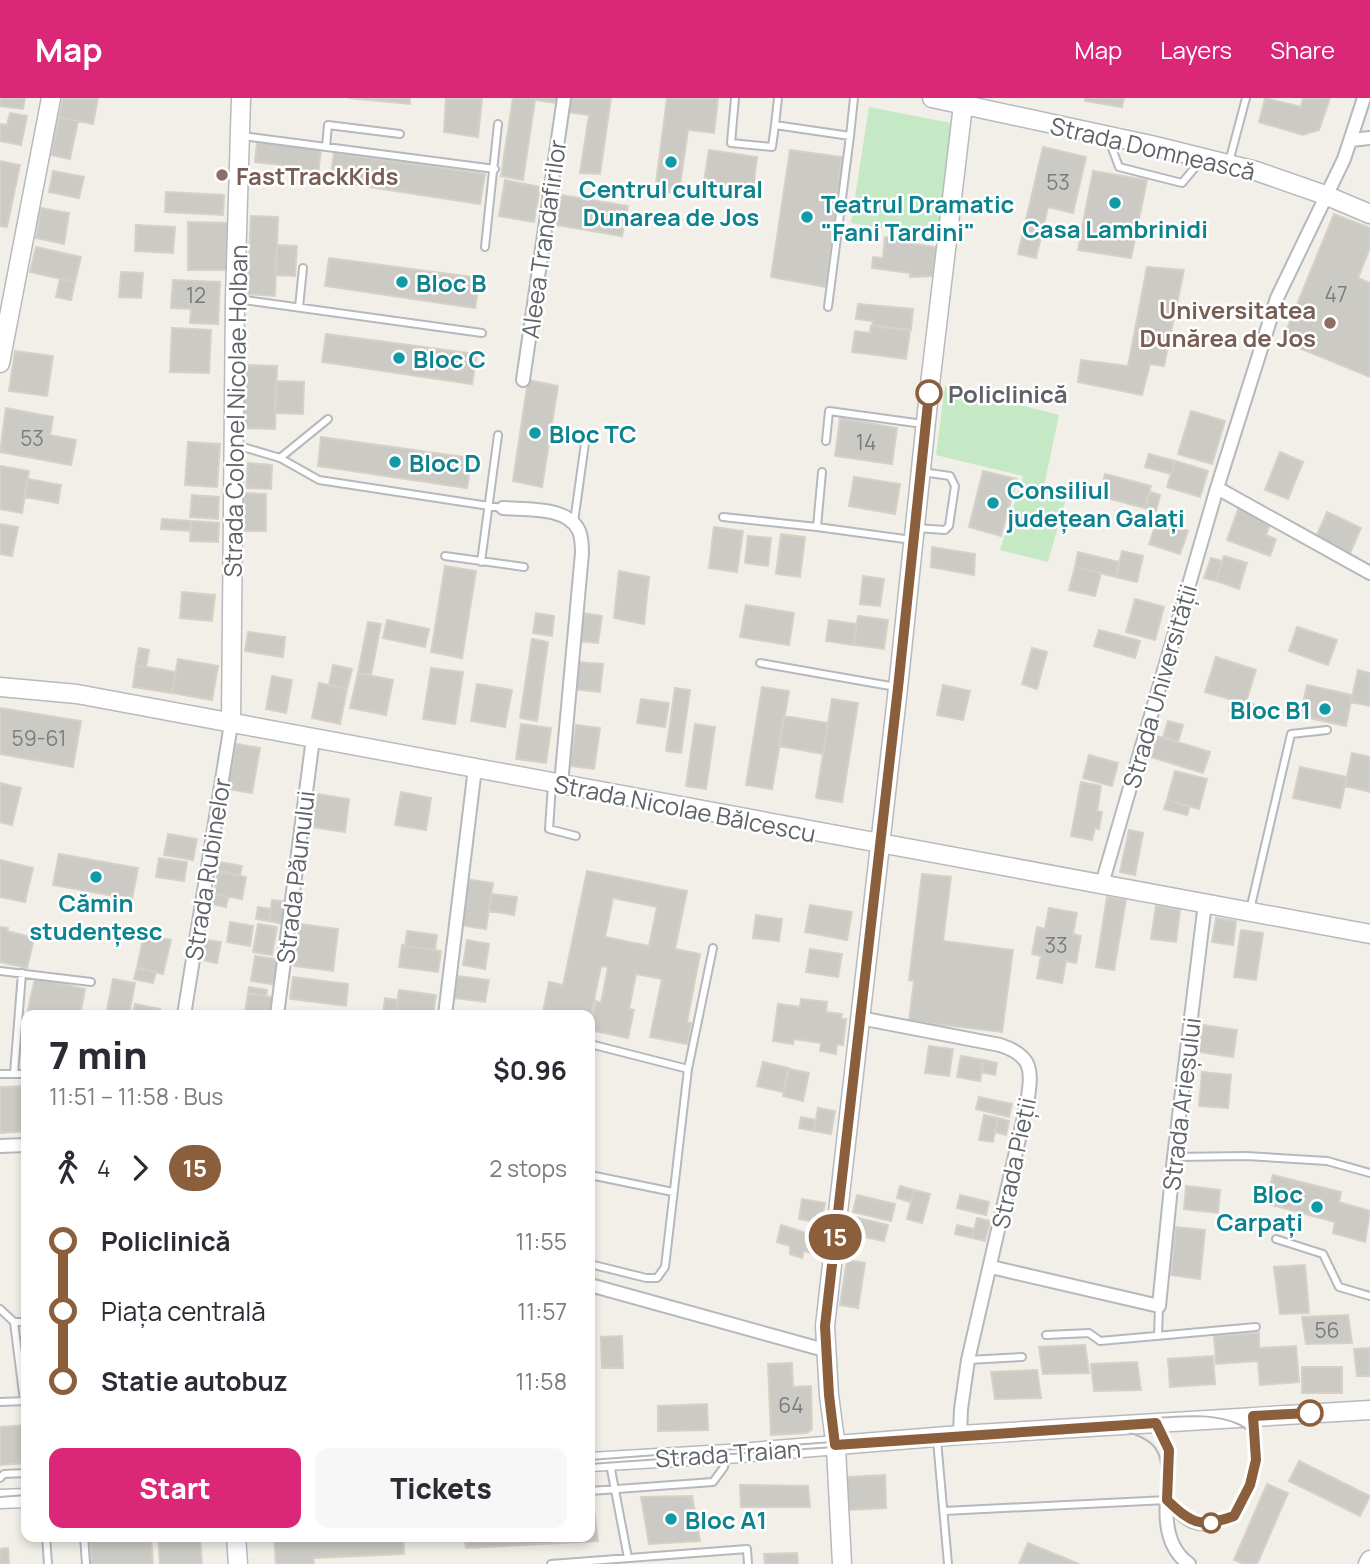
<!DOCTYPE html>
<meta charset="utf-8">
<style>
body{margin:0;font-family:Manrope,sans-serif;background:#f7f7f7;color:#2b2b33;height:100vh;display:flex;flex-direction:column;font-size:26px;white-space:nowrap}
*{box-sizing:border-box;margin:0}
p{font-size:23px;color:#7c7c81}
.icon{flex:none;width:38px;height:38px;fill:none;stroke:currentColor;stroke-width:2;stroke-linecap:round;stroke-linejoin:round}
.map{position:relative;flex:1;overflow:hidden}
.details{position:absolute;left:21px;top:912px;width:574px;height:532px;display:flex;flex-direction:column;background:#fff;border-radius:14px;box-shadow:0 4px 10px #0003}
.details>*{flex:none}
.badge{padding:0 14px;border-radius:23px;font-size:24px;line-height:46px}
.map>.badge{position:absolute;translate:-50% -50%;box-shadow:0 0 0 4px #fff}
.legs{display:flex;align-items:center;gap:10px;height:77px;padding:0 28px;font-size:23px}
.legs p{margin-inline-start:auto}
.overview{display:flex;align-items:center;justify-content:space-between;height:119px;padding:0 28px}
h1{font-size:38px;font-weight:800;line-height:52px}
.cta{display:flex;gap:14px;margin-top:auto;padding:14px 28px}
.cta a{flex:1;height:80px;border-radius:14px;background:#db2777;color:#fff;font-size:28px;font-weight:800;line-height:80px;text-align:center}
.cta a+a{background:#f7f7f7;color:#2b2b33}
ul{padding:0 28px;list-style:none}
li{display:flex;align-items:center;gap:24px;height:70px;font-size:26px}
li i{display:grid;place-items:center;width:10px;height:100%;margin:0 9px;background:currentColor}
li i::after{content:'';width:18px;height:18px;margin:-9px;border:5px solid;border-radius:50%;background:#fff}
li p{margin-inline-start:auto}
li:first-child i{background:linear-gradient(#0000 50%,currentColor 0)}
li:last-child i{background:linear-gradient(currentColor 50%,#0000 0)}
header{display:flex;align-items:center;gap:42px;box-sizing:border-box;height:98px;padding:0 35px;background:#db2777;color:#fff}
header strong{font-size:33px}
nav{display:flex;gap:38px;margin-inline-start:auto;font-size:24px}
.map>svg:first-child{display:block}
</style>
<header>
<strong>Map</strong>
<nav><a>Map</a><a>Layers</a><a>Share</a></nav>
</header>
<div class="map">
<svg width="1370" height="1466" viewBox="0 0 1370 1466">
<rect width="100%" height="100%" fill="#f1efe8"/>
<!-- green -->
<path fill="#c5e8c5" d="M869,9L951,25L940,140L851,125Z
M945,288L1059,317L1044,388L1068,393L1048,464L1000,452L1023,378L936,357Z"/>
<!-- building -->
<path fill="#cccac5" stroke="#d6d1c6" stroke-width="2" fill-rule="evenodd" d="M0,0H25L23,11L0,8Z
M63,0H98L93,26L59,19Z
M348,0H410V6Z
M446,0H482L478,39L444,34Z
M513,0H557L556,5L535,2L523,82L501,78Z
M568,0H611L600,76L580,75L589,17L566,14Z
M667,0H718L714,35L688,32L679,95L655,93Z
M1085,0H1124L1122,9L1085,3Z
M1265,0L1301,9L1303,0H1330L1319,32L1303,37L1259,24Z
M10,15L27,18L21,47L0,43V26L7,27Z
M59,19L78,23L70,61L51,57Z
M257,44L321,51L318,78L300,76L301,69L255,64Z
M1043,49L1086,59L1073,115L1048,109L1036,160L1018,156Z
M709,52L757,59L753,91L704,84Z
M790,52L842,59L826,189L771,179Z
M334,55L485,76L480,106L330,83Z
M0,63L20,67L7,129L0,128Z
M53,73L84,79L79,100L49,94Z
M1093,73L1147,82L1131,160L1078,152Z
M505,82L540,89L534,124L499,118Z
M166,94L224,97L223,117L165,114Z
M561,97L628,108L622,138L556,127Z
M41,110L69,115L64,146L36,140Z
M1334,116L1370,130V150L1358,180L1370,185V279L1282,243Z
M251,118L278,119L275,198L247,196Z
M188,124L231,125V172H188Z
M136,127L175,129L173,155L135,153Z
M885,139L914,142L915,146L936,149L933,178L910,179V175L872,170L873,159L883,160Z
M277,147L297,148L295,178L275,177Z
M36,149L81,159L75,184L30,174Z
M329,160L480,180L475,210L325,188Z
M1147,169L1184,172L1164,268L1150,266L1142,297L1078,284L1081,262L1128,268Z
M121,174L143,175L141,200L119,199Z
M60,181L75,184L71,202L56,199Z
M173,182L220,184L218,226L190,225L191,211L171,210Z
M858,206L913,211L911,232L872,227L873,223L856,221Z
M871,228L910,233L906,261L852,254L855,233L870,235Z
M172,230L211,232L209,275L170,274Z
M326,236L477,256L472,286L322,264Z
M15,253L53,258L47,298L9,293Z
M245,267L277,268L275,331L243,330Z
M528,282L558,288L542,389L513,383Z
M276,283L304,284L303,316L275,315Z
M6,310L53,319L50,337L76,342L71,367L0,354Z
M1191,313L1225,323L1212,366L1178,356Z
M840,320L897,330L892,366L835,358Z
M321,339L472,360L467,390L318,368Z
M188,344L220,346L217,389L185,387Z
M1280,354L1303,364L1288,401L1265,392Z
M1149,356L1175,363L1171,376L1145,369Z
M1175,363L1208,373L1200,399L1167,389Z
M248,365L272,367L271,391L246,390Z
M0,368L29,373L22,415L0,411Z
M983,373L1017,381L1001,438L969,429Z
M1105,376L1151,388L1145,410L1099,398Z
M854,379L900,386L895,416L849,408Z
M28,381L61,387L58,405L25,399Z
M1150,394L1160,397L1156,413L1145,410Z
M243,395L266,396V433H242Z
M192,397L219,399L218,421L190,419Z
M1239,409L1272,421L1266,437L1276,441L1270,458L1227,442Z
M1327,414L1361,430L1350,455L1316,439Z
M162,421L191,423V433L161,431Z
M191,423L219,425L218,444L190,443Z
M1157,423L1188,433L1180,456L1149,446Z
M0,426L18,429L12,458L0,456Z
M714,429L743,433L737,474L709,470Z
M781,436L805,439L800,479L776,476Z
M748,438L771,440L768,468L745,465Z
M932,449L975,456L974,477L931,469Z
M1122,453L1143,458L1137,484L1116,479Z
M1078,454L1119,464L1116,479L1075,469Z
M1224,458L1247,465L1239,491L1216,483Z
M1211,460L1222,463L1216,483L1204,480Z
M445,468L476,473L462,560L431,554Z
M1075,469L1101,475L1095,498L1069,492Z
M619,473L649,479L644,526L614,520Z
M863,478L884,481L880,508L860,506Z
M182,494L215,497L212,523L180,520Z
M1135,501L1164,509L1155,542L1126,534Z
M746,507L794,515L789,547L740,539Z
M536,515L554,518L552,538L533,535Z
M582,515L602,518L598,545L578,543Z
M858,518L888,522L884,551L854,547Z
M387,522L429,531L425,549L383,540Z
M829,522L857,526L854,547L826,543Z
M368,524L381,526L371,577L358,575Z
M1297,529L1337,542L1328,567L1289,553Z
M1099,532L1140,543L1135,560L1094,548Z
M248,534L285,539L283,559L245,553Z
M532,541L548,544L537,623L520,620Z
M139,550L149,552L146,569L136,567Z
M1032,550L1047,554L1037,591L1022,586Z
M1216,559L1256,572L1246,604L1261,609L1257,621L1229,613L1233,602L1205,594Z
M178,561L218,568L212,602L172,595Z
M576,564L603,566L600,594L573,591Z
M136,567L176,574L172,595L133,589Z
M333,567L352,571L347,591L329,587Z
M431,570L463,574L455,626L423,621Z
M1358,572L1370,575V608L1351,604Z
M358,575L393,582L386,617L350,610Z
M272,578L292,582L286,615L266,611Z
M319,585L347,591L340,626L312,620Z
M477,586L512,592L505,629L471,623Z
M943,587L970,593L963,622L937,617Z
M1307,587L1352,597L1346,628L1300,618Z
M762,589L789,593L772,691L746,687Z
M675,590L690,592L681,655L666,653Z
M641,601L669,605L665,629L637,625Z
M832,601L858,605L842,704L816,700Z
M0,610L81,623L73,669L0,656Z
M784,618L828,625L823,656L779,648Z
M1168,623L1183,627L1178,644L1163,639Z
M521,626L551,630L546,665L516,661Z
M695,626L715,629L706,691L686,688Z
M576,627L600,630L594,671L570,668Z
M1157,638L1210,654L1203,675L1151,659Z
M236,646L260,650L252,695L228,691Z
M1352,655L1370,659V694L1345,688Z
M1089,657L1118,665L1112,688L1083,680Z
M1300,669L1347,679L1340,710L1293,700Z
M1175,673L1207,681L1199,711L1167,702Z
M1081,684L1101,688L1097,713L1102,714L1099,731L1095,730L1092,742L1071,738Z
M0,685L21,690L12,727L0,724Z
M401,694L431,700L426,732L395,727Z
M317,696L349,701L345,734L312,729Z
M1167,702L1190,708L1187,717L1164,711Z
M1129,732L1143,735L1135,777L1120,774Z
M168,736L197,741L193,762L164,757Z
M59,756L138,770L132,801L53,787Z
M159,760L187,764L184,783L156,779Z
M0,762L33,770L25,804L0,799Z
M219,764L242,768L240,777L218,773Z
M218,773L246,779L242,801L214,796Z
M587,773L687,793L675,851L700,856L687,924L691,925L687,946L650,939L662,881L636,876L629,911L634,912L628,940L590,932L596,903L601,905L608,869L601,868L590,922V917H560L543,914L549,884L563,887ZM613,800L657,809L649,848L605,839Z
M922,776L951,779L943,843L1013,852L1002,934L909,923L914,883L909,882Z
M465,781L493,785L486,831L459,827Z
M214,796L228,799L226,809L212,806Z
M492,796L517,799L514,817L489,813Z
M1107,799L1126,802L1114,872L1096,869Z
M272,802L288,804L284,826L269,823Z
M810,807L852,814L847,842L805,834Z
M1156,808L1180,812L1176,844L1151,841Z
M258,809L271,811L269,823L256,821Z
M1049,810L1077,815L1073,836L1081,838L1076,865L1066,863L1062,885L1037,880L1041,858L1032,856L1037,829L1045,831Z
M756,817L782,821L779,843L753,840Z
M1216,820L1236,823L1233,847L1212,844Z
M230,824L253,828L250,848L227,844Z
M258,826L277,829L272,857L253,854Z
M300,826L338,831L333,873L294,868Z
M0,829L8,830L7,833L34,840L27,870L0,864Z
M1241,832L1263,835L1256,882L1234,879Z
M407,833L437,837L435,852L405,848Z
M144,836L171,842L163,876L137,870Z
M201,841L221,844L217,865L197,861Z
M467,842L489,846L485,871L463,867Z
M402,847L441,853L438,874L399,869Z
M810,851L842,856L838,879L806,874Z
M255,858L282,862L278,887L251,883Z
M137,870L156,874L153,885L134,881Z
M457,878L489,882L485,904L454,900Z
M293,879L348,886L346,908L290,901Z
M35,880L85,891L80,917H52L28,912Z
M113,881L135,885L129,917H106Z
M249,889L267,892L266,898L248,895Z
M399,892L436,897L433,917H396Z
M248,895L276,900L273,917L245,914Z
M385,900L398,902L396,917H383Z
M801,901L827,904L826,914L842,916L841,921H846L843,947L837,946L836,956L820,953L821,945L794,941L793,946L773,943L778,906L800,909Z
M135,906L160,911L159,917H133Z
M1203,927L1237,932L1233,959L1199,954Z
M929,948L953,951L949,978L925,975Z
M961,958L984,962L980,983L957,979Z
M984,962L997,965L995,977L981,974Z
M763,964L788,970L783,994L757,988Z
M789,971L809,975L803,1003L783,998Z
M1202,974L1231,977L1228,1010L1199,1008Z
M26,988V1033L0,1035V989Z
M979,999L1012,1006L1009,1019L976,1011Z
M818,1010L835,1013L831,1036L814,1033Z
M984,1017L998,1020L993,1044L979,1042Z
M801,1019L816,1022L814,1033L799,1030Z
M998,1020L1009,1023L1006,1037L995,1034Z
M1273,1077L1341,1094L1339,1104L1370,1113L1365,1144L1333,1135L1335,1124L1265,1105Z
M900,1088L914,1092L911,1104L897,1100Z
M1186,1088L1220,1092L1218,1115L1184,1111Z
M914,1092L930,1096L922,1125L907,1121Z
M857,1097L895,1106L891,1123L853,1114Z
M960,1097L989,1104L986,1117L957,1110Z
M802,1101L825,1105L821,1125L799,1121Z
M854,1119L888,1127L884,1143L850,1136Z
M977,1120L990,1123L985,1143L972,1140Z
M781,1127L822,1140V1144L825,1146L824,1150H821L818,1157L804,1153L802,1160L790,1156V1148L777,1144Z
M957,1127L974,1131L972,1140L955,1136Z
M1176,1129L1205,1132L1200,1181L1171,1177Z
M847,1162L865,1165L858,1210L840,1207Z
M1305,1167L1309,1215L1280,1216L1274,1169Z
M1348,1217L1352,1245L1306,1246L1302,1219Z
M1259,1235V1250L1296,1248L1299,1284L1260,1287L1258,1263L1216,1266L1214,1238Z
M622,1238L623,1270H602L601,1239Z
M1085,1247L1089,1275L1043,1276L1039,1249Z
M1370,1250V1278H1357L1354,1251Z
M1213,1258L1215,1286L1170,1289L1168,1261Z
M1137,1264L1141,1292L1094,1293L1091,1266Z
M792,1265L793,1289L811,1288L812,1331L807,1335L771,1337L768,1266Z
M1302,1269H1342V1295H1302Z
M1037,1272L1041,1300L995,1301L991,1274Z
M707,1306L708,1332L658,1333V1308Z
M26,1327V1365L0,1367V1329Z
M1299,1363L1370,1398L1360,1418L1289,1383Z
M885,1377L886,1410L849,1412L847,1379Z
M1267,1386L1288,1395L1257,1466H1244L1234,1462Z
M740,1387L808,1388L810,1409H741Z
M692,1398L700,1443L649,1446L641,1399Z
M590,1405H593L598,1443L466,1450L464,1438H590Z
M158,1438H200L202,1466H160Z
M274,1438H403L404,1456L313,1460L314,1466H276Z
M151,1439L153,1466H91L90,1443Z
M1028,1445L1079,1466H1019Z
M8,1450L9,1466H0V1451Z
M797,1455L798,1466H765L764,1456Z"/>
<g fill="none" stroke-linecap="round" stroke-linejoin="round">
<defs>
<path id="lane" d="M735,0L731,45L772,49L775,27
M778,0L775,27L850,38L854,0
M242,38L495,71
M1109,42L1119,69L1182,85L1202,61
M326,49L328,27L400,36
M1229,64L1246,0
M485,149L498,26
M237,201L482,235
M299,209L303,170
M828,209L850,38
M826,343L829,313L923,326
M236,347L280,360L319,382L502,410
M280,360L328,321
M723,419L817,429L912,442
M574,424L585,345
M817,429L822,374
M916,430L945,432L949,428L955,388L950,378L922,374
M445,458L524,469
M481,464L498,337
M760,565L896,589
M552,687L549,731L576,738
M1250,812L1291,636L1327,632
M0,873L91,884
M590,946L688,971
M0,976H26
M14,976L22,875
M1174,1059L1246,1058L1327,1063L1370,1075
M590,1077L673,1094
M1276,1141L1323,1156L1339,1189L1370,1198
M590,1166L646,1180H657L665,1169L688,971L713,850
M0,1211L14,1224
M1046,1237L1089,1235L1100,1243L1256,1229
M1158,1238L1159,1209
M968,1262L1022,1259
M24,1303L14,1224H26
M0,1304L26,1303
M1156,1327L1169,1352L1170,1364L1167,1402
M937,1342L948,1466
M610,1366L628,1460
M0,1380L4,1376L26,1375
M590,1393L713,1384L724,1369L726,1358
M944,1413L1167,1402C1192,1426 1200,1430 1234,1418C1256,1376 1256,1367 1253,1320
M46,1438L48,1466
M84,1438L86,1466
M551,1466L747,1451L748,1466"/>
<path id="street" d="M1351,42L1370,40
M523,282L564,0
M1217,390L1370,475
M503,410C526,412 568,408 579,433C582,440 582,448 582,455L561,686
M1102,786L1217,390L1277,200L1344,61L1364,0
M184,917L231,626
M277,917L313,640
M445,917L475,670
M860,920L1000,947C1034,958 1032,973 1027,1006L968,1262L961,1311L960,1337
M0,1048L26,1047
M991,1169L1159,1208L1174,1059L1205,805
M590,1187L828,1253
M1167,1402C1165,1425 1168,1451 1189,1466"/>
<path id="secondary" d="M932,0L1151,47L1256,73L1325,97L1370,116
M0,265L51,0
M0,589L77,596L1370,836
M231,626L235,201L241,0
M590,1364L727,1356L960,1337L1370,1312
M0,1401L26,1400
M236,1438L238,1466
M842,1466L836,1350L829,1297L825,1228L898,590L929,295L963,7
M1368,1466L1370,1462"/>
</defs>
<!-- lane casing -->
<use href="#lane" stroke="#b5b8bc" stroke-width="10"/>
<!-- street casing -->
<use href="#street" stroke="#b5b8bc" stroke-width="16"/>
<!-- secondary casing -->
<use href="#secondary" stroke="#b6babf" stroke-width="21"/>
<!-- lane -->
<use href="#lane" stroke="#fff" stroke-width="6"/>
<!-- street -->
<use href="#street" stroke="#fff" stroke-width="12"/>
<!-- secondary -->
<use href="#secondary" stroke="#fff" stroke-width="18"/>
<!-- tram -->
<path stroke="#b6b7b8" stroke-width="2" d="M590,1362L1152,1320C1180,1319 1212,1314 1238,1326C1285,1349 1248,1441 1198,1432C1191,1431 1184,1427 1179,1423C1137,1389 1198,1342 1106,1330L590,1366
M0,1399L26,1397"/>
</g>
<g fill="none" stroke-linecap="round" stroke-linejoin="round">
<defs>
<path id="line-1" d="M929,295L898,590L825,1228L829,1297L835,1347L1156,1325L1169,1352L1167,1402C1192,1426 1200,1430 1234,1418L1250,1387L1256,1362L1253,1318L1310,1315"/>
</defs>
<!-- line-1 casing -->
<use href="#line-1" stroke="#fff" stroke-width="16"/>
<!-- line-1 -->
<use href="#line-1" stroke="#8b5e3c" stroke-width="10"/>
</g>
<!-- markers -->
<g fill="#0f9aa8" stroke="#fff" stroke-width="2.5">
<circle cx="671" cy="64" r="7"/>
<circle cx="1115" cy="105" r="7"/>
<circle cx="807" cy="119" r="7"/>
<circle cx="402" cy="184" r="7"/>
<circle cx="399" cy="260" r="7"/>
<circle cx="535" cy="335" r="7"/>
<circle cx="395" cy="364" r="7"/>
<circle cx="993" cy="405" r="7"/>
<circle cx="1325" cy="611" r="7"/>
<circle cx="96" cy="779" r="7"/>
<circle cx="1317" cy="1109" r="7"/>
<circle cx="671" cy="1421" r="7"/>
</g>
<g fill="#8d6e63" stroke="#fff" stroke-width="2.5">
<circle cx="222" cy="77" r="7"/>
<circle cx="1330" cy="225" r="7"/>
</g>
<g fill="#fff" stroke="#8b5e3c" stroke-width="3.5">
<circle cx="929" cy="295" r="12"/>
<circle cx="1310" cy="1315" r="12"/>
<circle cx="1211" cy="1425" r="9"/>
</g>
<g text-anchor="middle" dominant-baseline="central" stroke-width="5" stroke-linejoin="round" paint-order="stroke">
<!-- number labels -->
<g font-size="21" fill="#7a7d7f">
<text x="1058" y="84">53</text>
<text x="1336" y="196">47</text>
<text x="196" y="197">12</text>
<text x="32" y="340">53</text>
<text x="866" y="344">14</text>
<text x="39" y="640">59-61</text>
<text x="1056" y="847">33</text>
<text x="1327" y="1232">56</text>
<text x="791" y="1307">64</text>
</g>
<!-- street labels -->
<g font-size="24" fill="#5f6368" stroke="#fff">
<text transform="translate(1153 50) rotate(13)">Strada Domnească</text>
<text transform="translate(543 141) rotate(-82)">Aleea Trandafirilor</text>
<text transform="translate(235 313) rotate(-89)">Strada Colonel Nicolae Holban</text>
<text transform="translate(1159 588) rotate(-74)">Strada Universității</text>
<text transform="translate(685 710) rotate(11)">Strada Nicolae Bălcescu</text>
<text transform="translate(207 771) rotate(-81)">Strada Rubinelor</text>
<text transform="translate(295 779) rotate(-83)">Strada Păunului</text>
<text transform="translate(1181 1006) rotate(-83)">Strada Arieșului</text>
<text transform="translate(1013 1065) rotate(-78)">Strada Pieții</text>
<text transform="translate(728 1355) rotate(-4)">Strada Traian</text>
</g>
<!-- education labels -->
<g font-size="24" font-weight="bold" fill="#785e54" stroke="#fff" text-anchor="start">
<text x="236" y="77">FastTrackKids</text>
<text x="1316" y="211" text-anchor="end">Universitatea<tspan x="1316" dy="28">Dunărea de Jos</tspan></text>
</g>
<!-- culture labels -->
<g font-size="24" font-weight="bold" fill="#0d838f" stroke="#fff" text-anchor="start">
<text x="671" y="90" text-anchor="middle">Centrul cultural<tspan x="671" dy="28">Dunarea de Jos</tspan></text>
<text x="821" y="105">Teatrul Dramatic<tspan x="821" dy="28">"Fani Tardini"</tspan></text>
<text x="1115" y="130" text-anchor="middle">Casa Lambrinidi</text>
<text x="416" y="184">Bloc B</text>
<text x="413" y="260">Bloc C</text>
<text x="549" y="335">Bloc TC</text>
<text x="409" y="364">Bloc D</text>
<text x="1007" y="391">Consiliul<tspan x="1007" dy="28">județean Galați</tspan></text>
<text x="1311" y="611" text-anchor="end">Bloc B1</text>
<text x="96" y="804" text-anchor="middle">Cămin<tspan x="96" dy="28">studențesc</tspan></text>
<text x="1303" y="1095" text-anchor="end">Bloc<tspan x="1303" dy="28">Carpați</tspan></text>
<text x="685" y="1421">Bloc A1</text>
</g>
<!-- stop labels -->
<g font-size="24" font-weight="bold" fill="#5f6368" stroke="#fff" text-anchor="start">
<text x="948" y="295">Policlinică</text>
</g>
</g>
</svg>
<b class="badge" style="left:835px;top:1139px;background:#8b5e3c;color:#fff">15</b>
<section class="details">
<div class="overview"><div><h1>7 min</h1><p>11:51 – 11:58 · Bus</p></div><b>$0.96</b></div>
<div class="legs"><svg class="icon" aria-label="walk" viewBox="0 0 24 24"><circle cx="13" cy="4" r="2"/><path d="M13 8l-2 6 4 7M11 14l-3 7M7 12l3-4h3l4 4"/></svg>4<svg class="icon" aria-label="forward" viewBox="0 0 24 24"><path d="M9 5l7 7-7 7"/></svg><b class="badge" style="background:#8b5e3c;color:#fff">15</b><p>2 stops</p></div>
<ul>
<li><i style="color:#8b5e3c"></i><b>Policlinică</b><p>11:55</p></li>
<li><i style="color:#8b5e3c"></i><span>Piața centrală</span><p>11:57</p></li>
<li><i style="color:#8b5e3c"></i><b>Statie autobuz</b><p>11:58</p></li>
</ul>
<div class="cta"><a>Start</a><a>Tickets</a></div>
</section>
</div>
